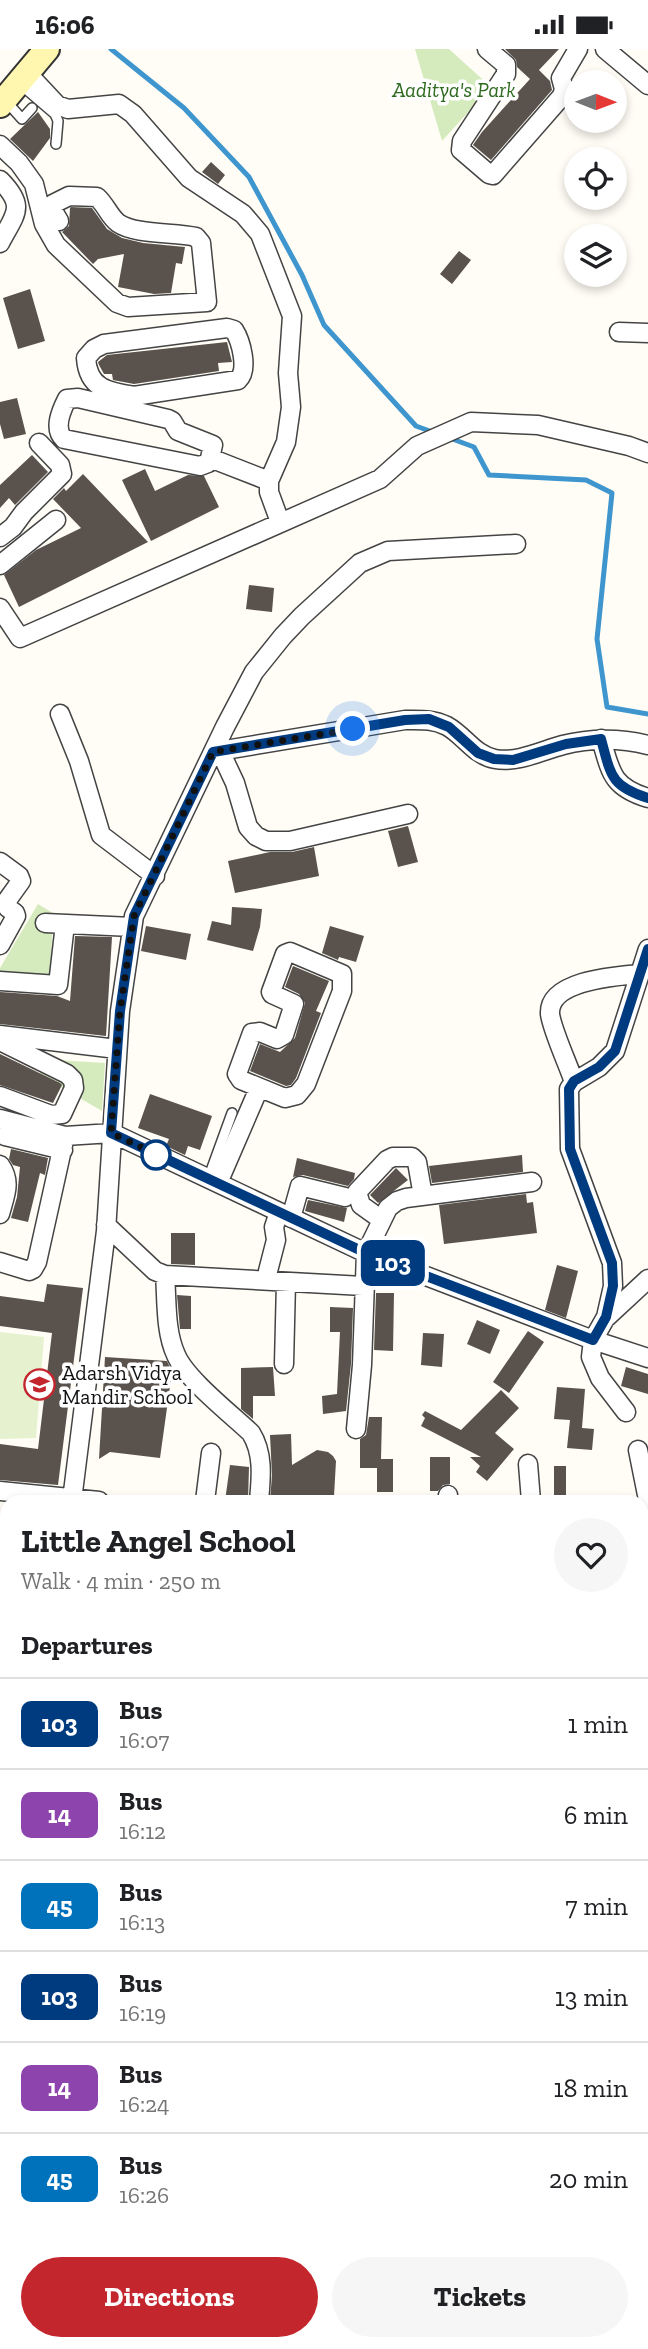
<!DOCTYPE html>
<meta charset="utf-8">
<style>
body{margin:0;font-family:"Zilla Slab",serif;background:#f6f6f6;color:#202124;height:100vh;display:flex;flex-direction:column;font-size:26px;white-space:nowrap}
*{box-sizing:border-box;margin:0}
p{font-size:23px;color:#757577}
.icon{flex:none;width:38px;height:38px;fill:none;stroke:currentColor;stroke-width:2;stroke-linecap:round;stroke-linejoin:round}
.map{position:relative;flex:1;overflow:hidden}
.sheet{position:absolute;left:0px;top:1446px;width:649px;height:856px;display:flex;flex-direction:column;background:#fff;border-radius:21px 21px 0 0;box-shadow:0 4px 10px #0003}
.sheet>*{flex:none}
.badge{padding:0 14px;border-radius:10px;font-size:24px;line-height:46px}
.needle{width:46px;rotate:91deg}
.controls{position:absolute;left:564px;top:21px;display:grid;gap:14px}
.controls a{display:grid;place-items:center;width:63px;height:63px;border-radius:50%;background:#fff;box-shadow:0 4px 10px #0003;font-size:35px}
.you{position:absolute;width:35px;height:35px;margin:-18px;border:5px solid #fff;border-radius:50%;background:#1a73e8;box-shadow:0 0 0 10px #1a73e833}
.map>.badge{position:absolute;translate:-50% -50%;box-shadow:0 0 0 4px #fff}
h2{padding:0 21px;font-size:26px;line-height:63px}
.round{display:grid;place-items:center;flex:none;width:74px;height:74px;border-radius:37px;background:#f6f6f6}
.overview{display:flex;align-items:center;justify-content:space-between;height:119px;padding:0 21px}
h1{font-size:33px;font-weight:800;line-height:52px}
.action{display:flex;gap:14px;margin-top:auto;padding:14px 21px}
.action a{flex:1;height:80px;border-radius:42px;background:#c4262e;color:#fff;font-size:28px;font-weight:800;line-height:80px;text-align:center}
.action a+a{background:#f6f6f6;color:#202124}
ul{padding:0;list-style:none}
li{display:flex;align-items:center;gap:21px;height:91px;padding:0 21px;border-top:2px solid #e0e0e0}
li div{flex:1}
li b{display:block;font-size:26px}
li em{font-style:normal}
li .badge{min-width:77px;font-weight:700;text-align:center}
.status{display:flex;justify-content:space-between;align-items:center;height:49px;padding:0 35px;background:#fff;direction:ltr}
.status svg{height:19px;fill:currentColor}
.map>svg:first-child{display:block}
</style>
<div class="status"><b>16:06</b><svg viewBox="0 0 49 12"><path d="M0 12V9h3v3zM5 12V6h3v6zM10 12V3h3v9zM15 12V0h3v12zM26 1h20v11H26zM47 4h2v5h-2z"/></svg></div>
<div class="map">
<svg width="648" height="2300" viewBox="0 0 648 2300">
<rect width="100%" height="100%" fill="#fffdf5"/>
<!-- green -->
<path fill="#d5ebbd" d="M415,0H449L491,38L442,92Z
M38,855L53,864L50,938L0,936V919Z
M40,1010L105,1014L102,1062L40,1026Z"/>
<!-- pitch -->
<path fill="#e6f2cf" d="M0,1283L44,1288L36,1389L0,1390Z"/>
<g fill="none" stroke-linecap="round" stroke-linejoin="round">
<!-- stream -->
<path stroke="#3f96cf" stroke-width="5" d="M111,0L184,59L249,128L302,226L324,276L416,377L435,384
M447,388L474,398L489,426L586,431L612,444L597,590L607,658L648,665"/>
</g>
<!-- building -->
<path fill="#5a524d" d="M505,0H559L539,21L550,32L552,41L491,111L473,96L482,83L530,30L517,18L516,11Z
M38,63L50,80V89L33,112L10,90Z
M211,113L225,126L218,135L202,123Z
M71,158L92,159L107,180L122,189L143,194L185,198L182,215L176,214L171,244L154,245L118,238L124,205L98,210L93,215L62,183L69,177L70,159Z
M459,202L471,211L452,235L440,225Z
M30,240L45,292L18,300L3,249Z
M227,293L232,313L218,314L219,322L134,335L113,331L112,325H104L99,316L98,313L107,306Z
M17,349L26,385L4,390L0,375V353Z
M32,406L48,423L15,456L9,449L0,459V436Z
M145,420L155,442L188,426L204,427L219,458L151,492L122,431Z
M83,425L148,493L19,558L4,526L36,501L81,479L53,450L64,439L66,442Z
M249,536L274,539L272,563L246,560Z
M408,777L418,813L398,818L388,782Z
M314,798L319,827L235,844L228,812L270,803H292Z
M232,858L262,860L260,878L253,902L207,891L212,872L231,876Z
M146,877L191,885L186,911L141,902Z
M330,877L364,887L356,913L339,908L338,911L322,904Z
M75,887L112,888L106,987L0,975V943L57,947L70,952Z
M293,917L329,932L316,962L321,964L296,1029L291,1036L286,1037L250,1022L260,995L280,1003L295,989L305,954L299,945L285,938Z
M0,1005L60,1034L62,1036L53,1054L0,1036Z
M150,1045L212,1067L200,1101L188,1097L185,1106L166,1097L169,1090L138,1079Z
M11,1100L48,1109L45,1126L40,1124L28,1173L11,1169L17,1148L20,1118L13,1116L9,1110Z
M522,1106L523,1123L432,1134L429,1117Z
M297,1109L355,1124L354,1130L348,1137L303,1126L293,1128Z
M396,1119L408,1131L378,1154L370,1146Z
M526,1145L527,1154L533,1153L537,1184L444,1195L439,1156Z
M308,1151L347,1159L344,1173L305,1162Z
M171,1184H195V1216L171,1215Z
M557,1216L578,1222L566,1269L545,1261Z
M47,1235L83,1239L58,1436L0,1431V1395L38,1400L52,1284L0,1277V1247L44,1253Z
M376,1244H394L393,1302L374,1301Z
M177,1246L191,1247V1280H180Z
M330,1258L353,1259L351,1315L346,1362L323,1365L322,1347L337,1345L340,1283H330Z
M477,1271L500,1281L490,1305L467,1295Z
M528,1282L544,1293L509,1344L493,1333Z
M423,1284L444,1285L442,1318L421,1316Z
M105,1308L167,1312L172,1323L160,1409L110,1403L99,1410Z
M273,1318L275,1347H253V1370L241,1360V1319Z
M626,1318L648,1325V1345L621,1337Z
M557,1338L585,1340L582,1379L594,1380L592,1401L567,1399L570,1371L554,1370Z
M501,1341L519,1359L495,1384L514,1400L487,1432L476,1423L480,1417L470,1408H481L421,1377L425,1369L422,1366L425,1362L461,1381Z
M369,1368H382L381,1410H393V1443H377V1419H360V1390L366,1386Z
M291,1385L292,1416L317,1401L328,1403L333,1407L336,1412L334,1447L294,1446V1452H270L272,1426L270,1386Z
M430,1408H450V1435L443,1436L438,1442H430Z
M230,1416L249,1418L248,1452H225Z
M554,1417H566V1452H554Z"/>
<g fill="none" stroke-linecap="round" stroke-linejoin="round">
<defs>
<path id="lane" d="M20,35L55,65L58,72L56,95
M6,52L22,70L32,59
M208,1130L232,1064"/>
<path id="street" d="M487,0L506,16V25L462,92L461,101L489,125L493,126L562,47L564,40L561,29L578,0
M605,0L648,36
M27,24L57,56L68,60L119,55L133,65L189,129L243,165L260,185L292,267L288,324L291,358L286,393L269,432V443L280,473
M0,96L19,114L34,135L44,175L56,196L117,254L128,258L207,253L201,194L196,188C175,183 135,186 118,174C109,167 106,156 97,148L69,147L53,155V162L59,172
M0,131C27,158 15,165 0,194
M227,279L234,281C241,292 249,321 238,331L134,347C107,343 88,339 86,309L94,300L104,295Z
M619,283L648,284
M210,409L213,396L178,382L172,372L168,370L78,349L67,350C61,362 53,380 64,390L200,417L208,414L210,409L269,432
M0,488L13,478L24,463L62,425L60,416L39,394
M0,516L56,471
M0,559L20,589L380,430L417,397L471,373L538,376L629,397L648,404
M60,665L79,712L101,786L155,827
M601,690C611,724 612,738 648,749
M220,702L235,734L248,778L256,787L266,792H290L408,765
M213,703L405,671C421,671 433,670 447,677C465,687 474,706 495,710C518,714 541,702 563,696C590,689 621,689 648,696
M0,813L19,827L21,832L6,853L8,859L15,864L16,867L0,896
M45,874L132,878
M290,903L337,923L342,925V942L306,1035L297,1046L285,1049L241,1031L237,1025L252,984L260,983L277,990L284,986L294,955L272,945L271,943L285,905Z
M0,932L58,936L65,875
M0,986L117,1000
M0,992L67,1025L73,1031L74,1039L62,1065L51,1066L0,1047
M574,1033C568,1015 552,981 550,965C548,931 617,927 639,925
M0,1070L65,1087L112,1084L366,1204L593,1291L648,1309
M5,1087L63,1101
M0,1116C12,1133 5,1146 0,1165
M218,1134L259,1039
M291,1169L300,1137L345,1148
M382,1171L361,1156L357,1143L387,1111L393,1108H412L417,1113L423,1147
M106,1176L155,1222L165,1226L363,1237
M0,1213L29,1222L33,1220L37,1213L65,1087
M268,1222L276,1191L274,1178L279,1163
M165,1226C167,1252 165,1282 176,1306C186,1330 231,1365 251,1384C264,1405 261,1429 259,1452
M607,1268L648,1230
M284,1315L286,1233
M626,1363L600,1329L591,1308L593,1291L606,1268L613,1237L612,1214L570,1100L569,1040L574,1033L599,1018L615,1002L648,900
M356,1380L362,1316L366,1204L388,1159L397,1152L406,1149L532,1133
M638,1401L648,1451
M528,1415L531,1452
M0,1442L99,1452
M72,1451L106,1182L120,962L134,867L225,678L254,623L283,587L302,567L360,514L388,502L516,495
M205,1452L211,1404
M447,1452L448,1446
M642,1475L648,1473
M0,1558L7,1562
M0,1786H7
M0,1884L7,1886
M0,1916H7
M642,2002L648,2005
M0,2024L7,2023"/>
<path id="secondary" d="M0,56L47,0"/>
</defs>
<!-- lane casing -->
<use href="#lane" stroke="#444" stroke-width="12"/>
<!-- street casing -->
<use href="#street" stroke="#444" stroke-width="21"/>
<!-- secondary casing -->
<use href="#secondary" stroke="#333" stroke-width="28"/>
<!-- lane -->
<use href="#lane" stroke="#fff" stroke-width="9"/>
<!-- street -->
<use href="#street" stroke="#fff" stroke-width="18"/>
<!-- secondary -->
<use href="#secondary" stroke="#fff6b0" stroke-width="24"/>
</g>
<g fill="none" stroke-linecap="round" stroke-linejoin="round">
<defs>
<path id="line" d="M648,749C610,737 611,726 601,690L566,695L513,711L494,710L478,704L449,678L429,670L405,671L213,703L134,867L120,962L111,1084L366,1204L593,1291L606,1268L613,1237L612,1214L570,1100L569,1040L574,1032L599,1018L615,1002L648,900"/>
</defs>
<!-- line casing -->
<use href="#line" stroke="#fff" stroke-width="16"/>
<!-- line -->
<use href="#line" stroke="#003b80" stroke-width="10"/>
<!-- walk -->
<path stroke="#111" stroke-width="7" stroke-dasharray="0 12.6" d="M156,1106L160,1107L111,1084L120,962L134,867L213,703L353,680"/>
</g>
<!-- icons -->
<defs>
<symbol id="school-ring" viewBox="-11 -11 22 22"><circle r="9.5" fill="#fff" stroke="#c4262e" stroke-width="1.5"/><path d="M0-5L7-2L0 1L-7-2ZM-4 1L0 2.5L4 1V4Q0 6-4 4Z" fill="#c4262e"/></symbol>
</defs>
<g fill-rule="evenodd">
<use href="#school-ring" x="22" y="1318" width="35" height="35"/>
</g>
<!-- markers -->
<circle fill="#fff" stroke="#003b80" stroke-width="3.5" cx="156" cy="1106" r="14"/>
<g text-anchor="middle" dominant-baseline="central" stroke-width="7" stroke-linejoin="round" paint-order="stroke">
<!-- park labels -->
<g font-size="21" font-style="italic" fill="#2f6b1f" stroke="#fff">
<text x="454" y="40">Aaditya's Park</text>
</g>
<!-- poi labels -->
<g font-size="21" fill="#111" stroke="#fff" text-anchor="start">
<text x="62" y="1323">Adarsh Vidya<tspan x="62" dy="24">Mandir School</tspan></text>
</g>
</g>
</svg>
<div class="controls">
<a><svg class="needle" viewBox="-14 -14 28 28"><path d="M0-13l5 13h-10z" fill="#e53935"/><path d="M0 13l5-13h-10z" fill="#757577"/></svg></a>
<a><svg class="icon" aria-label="locate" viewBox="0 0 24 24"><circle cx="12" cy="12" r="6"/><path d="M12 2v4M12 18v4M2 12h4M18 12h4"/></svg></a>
<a><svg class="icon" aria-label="layers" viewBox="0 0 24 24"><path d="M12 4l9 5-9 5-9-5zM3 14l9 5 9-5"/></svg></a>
</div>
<div class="you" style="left:353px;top:680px"></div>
<b class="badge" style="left:393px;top:1214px;background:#003b80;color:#fff">103</b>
<section class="sheet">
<div class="overview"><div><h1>Little Angel School</h1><p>Walk · 4 min · 250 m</p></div><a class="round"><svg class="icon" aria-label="heart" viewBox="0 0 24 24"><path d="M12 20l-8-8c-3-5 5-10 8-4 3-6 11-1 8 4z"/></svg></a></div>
<h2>Departures</h2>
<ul>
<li><span class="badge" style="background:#003b80;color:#fff">103</span><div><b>Bus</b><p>16:07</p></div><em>1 min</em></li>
<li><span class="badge" style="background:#8e44ad;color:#fff">14</span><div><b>Bus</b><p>16:12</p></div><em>6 min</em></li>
<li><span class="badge" style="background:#0072bc;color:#fff">45</span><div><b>Bus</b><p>16:13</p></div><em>7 min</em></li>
<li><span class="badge" style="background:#003b80;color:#fff">103</span><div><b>Bus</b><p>16:19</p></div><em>13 min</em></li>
<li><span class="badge" style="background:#8e44ad;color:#fff">14</span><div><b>Bus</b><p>16:24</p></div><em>18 min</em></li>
<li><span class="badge" style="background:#0072bc;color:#fff">45</span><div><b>Bus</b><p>16:26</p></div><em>20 min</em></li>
</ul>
<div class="action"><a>Directions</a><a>Tickets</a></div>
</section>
</div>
